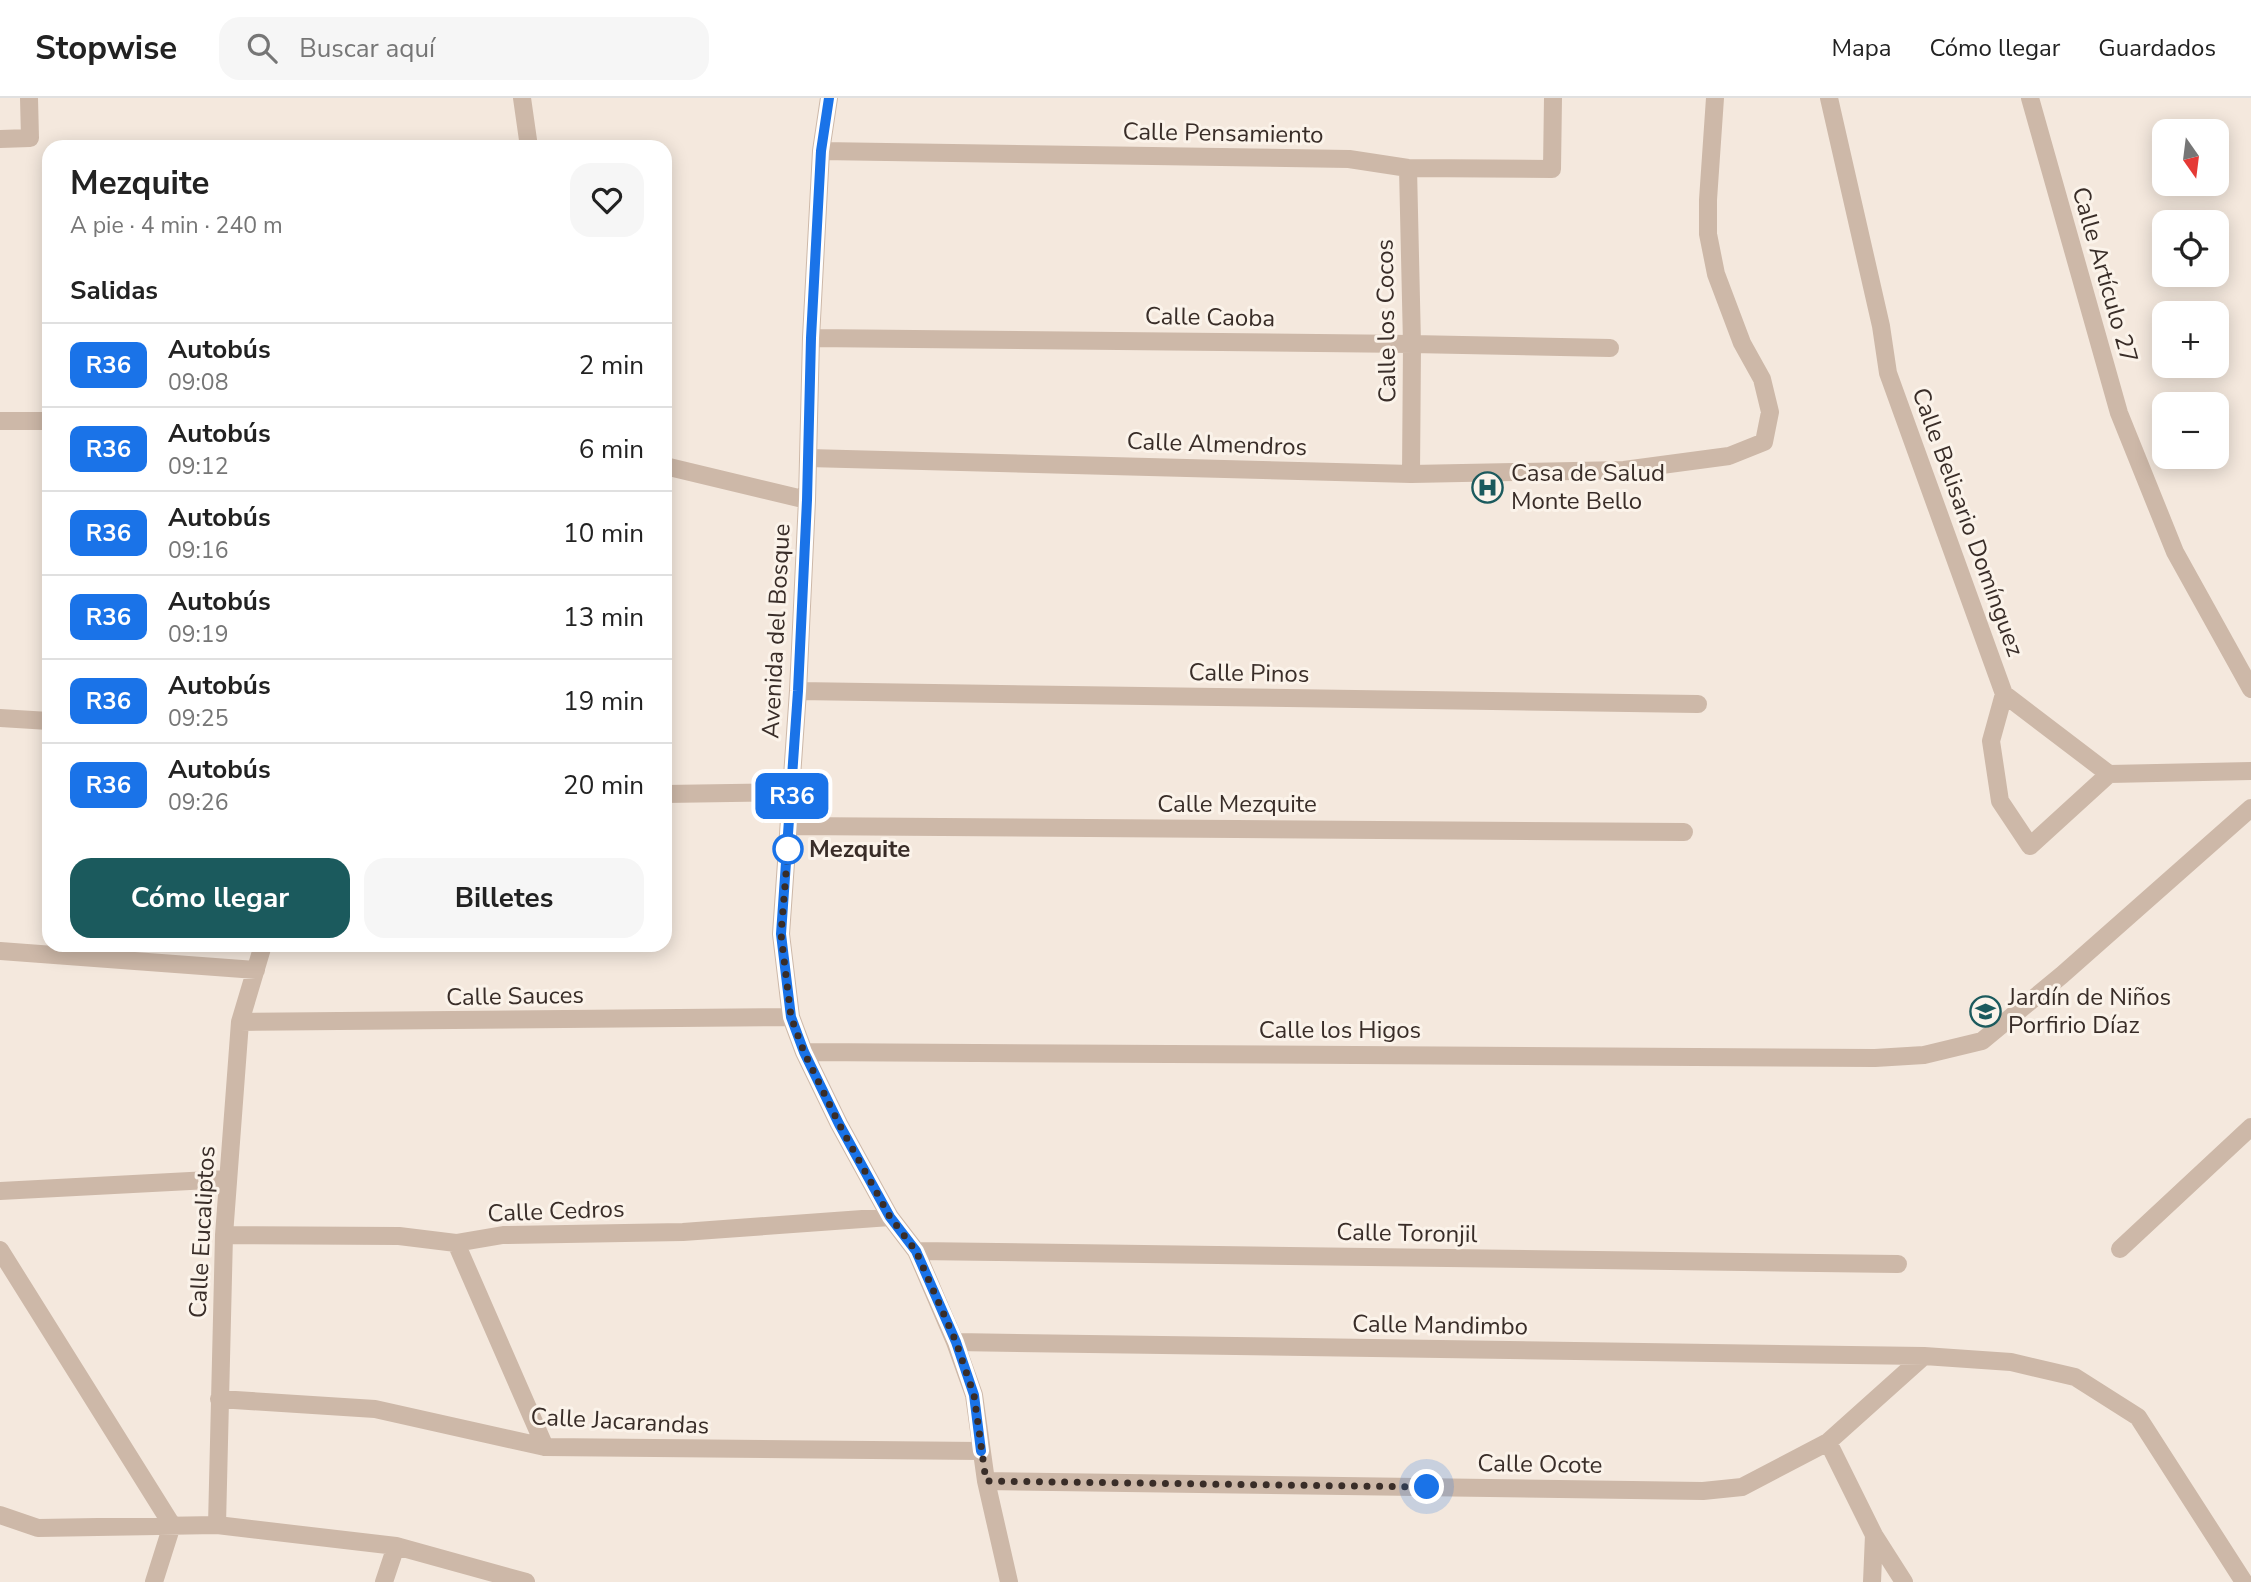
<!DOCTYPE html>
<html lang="es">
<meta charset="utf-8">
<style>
body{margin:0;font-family:"Nunito Sans",sans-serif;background:#f6f6f6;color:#222;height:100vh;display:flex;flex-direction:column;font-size:26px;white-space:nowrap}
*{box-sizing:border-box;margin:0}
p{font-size:23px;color:#767676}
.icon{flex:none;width:38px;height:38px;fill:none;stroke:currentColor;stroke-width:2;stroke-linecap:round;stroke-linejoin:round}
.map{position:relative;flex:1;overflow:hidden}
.side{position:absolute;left:42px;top:42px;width:630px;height:812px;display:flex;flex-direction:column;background:#fff;border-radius:21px;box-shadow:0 4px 18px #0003}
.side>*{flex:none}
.badge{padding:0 14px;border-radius:10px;font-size:24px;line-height:46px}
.needle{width:46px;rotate:166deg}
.fabs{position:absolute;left:2152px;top:21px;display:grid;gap:14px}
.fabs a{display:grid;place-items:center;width:77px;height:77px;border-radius:14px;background:#fff;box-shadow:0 4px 18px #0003;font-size:35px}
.you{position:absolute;width:35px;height:35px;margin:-18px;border:5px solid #fff;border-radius:50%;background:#1a73e8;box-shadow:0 0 0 10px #1a73e833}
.map>.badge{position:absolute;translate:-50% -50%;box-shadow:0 0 0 4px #fff}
h2{padding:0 28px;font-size:26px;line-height:63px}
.round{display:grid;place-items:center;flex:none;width:74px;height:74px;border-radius:21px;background:#f6f6f6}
.summary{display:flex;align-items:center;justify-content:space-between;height:119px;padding:0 28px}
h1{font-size:33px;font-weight:700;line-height:52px}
.primary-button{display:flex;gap:14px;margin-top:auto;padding:14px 28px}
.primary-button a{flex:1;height:80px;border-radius:21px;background:#1b5a5d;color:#fff;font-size:28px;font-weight:700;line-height:80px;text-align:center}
.primary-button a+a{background:#f6f6f6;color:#222}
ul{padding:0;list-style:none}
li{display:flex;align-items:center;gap:21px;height:84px;padding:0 28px;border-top:2px solid #e0e0e0}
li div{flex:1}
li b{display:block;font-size:26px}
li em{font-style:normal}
li .badge{min-width:77px;font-weight:700;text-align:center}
header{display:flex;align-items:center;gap:42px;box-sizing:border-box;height:98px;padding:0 35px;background:#fff;border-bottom:2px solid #e0e0e0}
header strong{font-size:33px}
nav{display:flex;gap:38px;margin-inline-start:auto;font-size:24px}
.search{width:490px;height:63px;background:#f6f6f6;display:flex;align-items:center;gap:18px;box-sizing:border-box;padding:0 24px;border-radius:21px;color:#767676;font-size:26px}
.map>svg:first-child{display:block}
</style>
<header>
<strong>Stopwise</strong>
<div class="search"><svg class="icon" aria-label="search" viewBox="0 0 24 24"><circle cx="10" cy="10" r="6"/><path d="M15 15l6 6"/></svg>Buscar aquí</div>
<nav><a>Mapa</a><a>Cómo llegar</a><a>Guardados</a></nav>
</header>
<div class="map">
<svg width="2251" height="1484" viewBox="0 0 2251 1484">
<rect width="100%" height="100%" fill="#f4e8dd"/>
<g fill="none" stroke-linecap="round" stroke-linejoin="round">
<!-- minor -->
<path stroke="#cdb8a8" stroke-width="18" d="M522,0L529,49
M829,0L821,53L811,240L807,402L798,593L781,836L791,919L804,954L839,1026L890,1119L916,1153L955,1244L974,1297L986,1383L1009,1484
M1829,0L1881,228L1888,275L2004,596L2109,676L2251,673
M2030,0L2119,315L2175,454L2251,591
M0,41L30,40L29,0
M821,53L1349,61L1408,70L1552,71L1553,0
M1408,70L1412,246L1411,376
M811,240L1412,246L1610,250
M0,323H49
M808,360L1411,376L1624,372L1729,358L1764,344L1770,314L1762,281L1742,245L1716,176L1708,136V102L1715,0
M665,368L807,402
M798,593L1698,606
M2004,596L1991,643L2000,703L2030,748L2109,676
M0,620L49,623
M665,696L792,694
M790,728L1684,734
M0,853L256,872
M240,924L791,919
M804,954L1875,960L1924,957L1982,943L2062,877L2251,710
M0,1093L228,1081
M224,1137L399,1138L456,1145L503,1137L683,1134L890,1119
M456,1145L545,1349
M2120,1151L2251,1029
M0,1152L172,1427L154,1484
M916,1153L1898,1166
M955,1244L1924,1258L2011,1264L2075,1279L2138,1319L2244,1484
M219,1301L375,1311L545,1349L981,1353
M1828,1344L1874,1437L1904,1484
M986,1383L1703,1393L1742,1389L1828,1344L1924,1258
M0,1417L38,1430L217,1427L396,1448L526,1484
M217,1427L224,1137L240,924L263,847
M384,1484L396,1448
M1872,1484L1874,1437"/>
</g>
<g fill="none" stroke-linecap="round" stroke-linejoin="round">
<defs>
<path id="line" d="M829,0L821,53L811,240L807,402L798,593L781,836L791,919L804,954L839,1026L890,1119L916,1153L956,1244L974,1297L981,1353"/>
</defs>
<!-- line casing -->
<use href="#line" stroke="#fff" stroke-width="16"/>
<!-- line -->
<use href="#line" stroke="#1a73e8" stroke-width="10"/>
<!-- walk -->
<path stroke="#392d28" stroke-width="7" stroke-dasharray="0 12.6" d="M788,751L781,836L791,919L804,954L839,1026L890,1119L916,1153L956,1244L974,1297L986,1383L1427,1389"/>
</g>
<!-- icons -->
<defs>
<symbol id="hospital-ring" viewBox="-11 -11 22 22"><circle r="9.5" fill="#fbf3ea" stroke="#1b5a5d" stroke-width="1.5"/><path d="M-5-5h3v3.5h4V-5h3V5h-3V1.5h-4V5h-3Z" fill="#1b5a5d"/></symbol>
<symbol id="school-ring" viewBox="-11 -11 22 22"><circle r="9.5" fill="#fbf3ea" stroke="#1b5a5d" stroke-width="1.5"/><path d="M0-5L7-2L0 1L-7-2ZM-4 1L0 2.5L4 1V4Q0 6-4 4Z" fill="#1b5a5d"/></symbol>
</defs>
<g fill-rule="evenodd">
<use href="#hospital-ring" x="1470" y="372" width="35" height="35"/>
<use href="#school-ring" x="1968" y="896" width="35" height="35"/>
</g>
<!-- markers -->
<circle fill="#fff" stroke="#1a73e8" stroke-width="3.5" cx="788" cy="751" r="14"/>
<g text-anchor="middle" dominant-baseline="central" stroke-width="6" stroke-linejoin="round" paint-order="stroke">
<!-- street labels -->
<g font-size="24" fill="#392d28" stroke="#fbf3ea">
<text transform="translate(1223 35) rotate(1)">Calle Pensamiento</text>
<text transform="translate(2105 177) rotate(74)">Calle Artículo 27</text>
<text transform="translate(1210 219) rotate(1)">Calle Caoba</text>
<text transform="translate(1386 223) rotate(-91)">Calle los Cocos</text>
<text transform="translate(1217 346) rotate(2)">Calle Almendros</text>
<text transform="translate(1968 424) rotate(70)">Calle Belisario Domínguez</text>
<text transform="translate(776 533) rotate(-87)">Avenida del Bosque</text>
<text transform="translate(1249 575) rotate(1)">Calle Pinos</text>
<text x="1237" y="706">Calle Mezquite</text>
<text transform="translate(515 898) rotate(-1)">Calle Sauces</text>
<text x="1340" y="932">Calle los Higos</text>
<text transform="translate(556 1113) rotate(-2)">Calle Cedros</text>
<text transform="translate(202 1134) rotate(-87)">Calle Eucaliptos</text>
<text transform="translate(1407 1135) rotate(1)">Calle Toronjil</text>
<text transform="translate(1440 1227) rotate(1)">Calle Mandimbo</text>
<text transform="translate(620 1323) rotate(3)">Calle Jacarandas</text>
<text transform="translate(1540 1366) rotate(1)">Calle Ocote</text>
</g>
<!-- poi labels -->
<g font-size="24" fill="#392d28" stroke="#fbf3ea" text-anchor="start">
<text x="1511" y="375">Casa de Salud<tspan x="1511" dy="28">Monte Bello</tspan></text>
<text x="2008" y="899">Jardín de Niños<tspan x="2008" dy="28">Porfirio Díaz</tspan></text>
</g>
<!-- stop labels -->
<g font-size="24" font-weight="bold" fill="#392d28" stroke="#fbf3ea" text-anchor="start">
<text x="809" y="751">Mezquite</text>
</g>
</g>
</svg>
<div class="fabs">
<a><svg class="needle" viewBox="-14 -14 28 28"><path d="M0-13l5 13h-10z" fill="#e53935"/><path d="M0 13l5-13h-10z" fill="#767676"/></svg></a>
<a><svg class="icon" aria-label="locate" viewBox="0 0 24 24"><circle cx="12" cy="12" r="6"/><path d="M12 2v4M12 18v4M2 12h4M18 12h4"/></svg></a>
<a>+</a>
<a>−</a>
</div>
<div class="you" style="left:1427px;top:1389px"></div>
<b class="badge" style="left:792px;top:698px;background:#1a73e8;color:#fff">R36</b>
<section class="side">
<div class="summary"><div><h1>Mezquite</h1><p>A pie · 4 min · 240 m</p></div><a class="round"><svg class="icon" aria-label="heart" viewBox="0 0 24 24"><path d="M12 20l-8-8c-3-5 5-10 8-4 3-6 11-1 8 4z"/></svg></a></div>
<h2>Salidas</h2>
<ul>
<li><span class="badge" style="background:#1a73e8;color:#fff">R36</span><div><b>Autobús</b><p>09:08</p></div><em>2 min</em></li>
<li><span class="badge" style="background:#1a73e8;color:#fff">R36</span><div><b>Autobús</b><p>09:12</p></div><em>6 min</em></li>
<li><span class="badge" style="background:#1a73e8;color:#fff">R36</span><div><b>Autobús</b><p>09:16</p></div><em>10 min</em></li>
<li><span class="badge" style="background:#1a73e8;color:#fff">R36</span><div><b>Autobús</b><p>09:19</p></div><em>13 min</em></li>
<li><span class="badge" style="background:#1a73e8;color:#fff">R36</span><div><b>Autobús</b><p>09:25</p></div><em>19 min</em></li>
<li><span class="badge" style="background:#1a73e8;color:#fff">R36</span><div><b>Autobús</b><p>09:26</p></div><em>20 min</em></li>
</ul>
<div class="primary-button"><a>Cómo llegar</a><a>Billetes</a></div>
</section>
</div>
